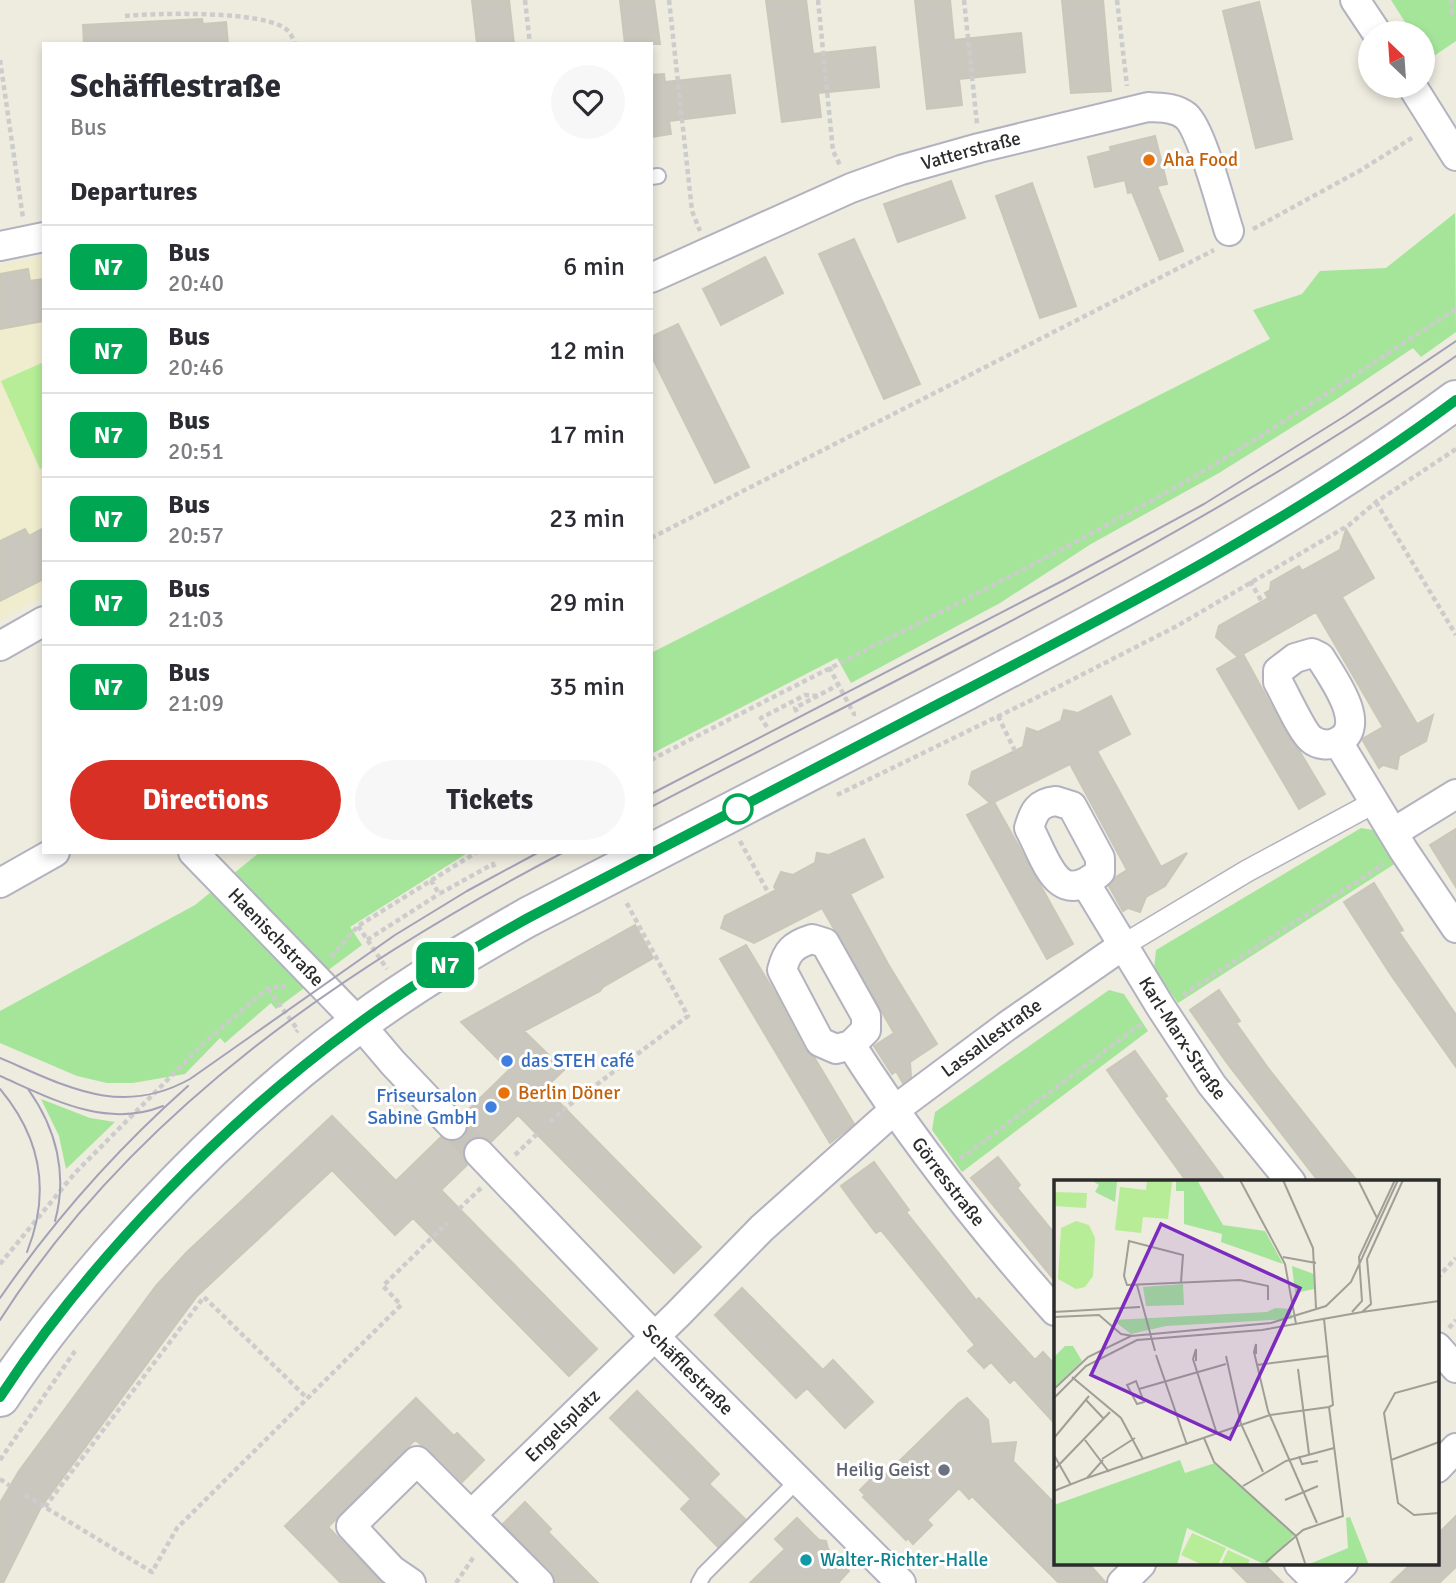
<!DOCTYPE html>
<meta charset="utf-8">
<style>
body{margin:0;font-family:Signika,sans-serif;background:#f7f7f7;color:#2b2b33;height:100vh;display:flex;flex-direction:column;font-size:26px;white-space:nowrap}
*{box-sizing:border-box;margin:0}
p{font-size:23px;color:#7c7c81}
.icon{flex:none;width:38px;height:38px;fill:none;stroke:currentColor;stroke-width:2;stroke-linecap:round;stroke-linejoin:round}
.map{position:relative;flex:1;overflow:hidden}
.details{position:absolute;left:42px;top:42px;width:611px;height:812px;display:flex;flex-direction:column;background:#fff;border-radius:0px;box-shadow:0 4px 10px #0003}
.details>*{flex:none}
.badge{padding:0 14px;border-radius:10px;font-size:24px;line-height:46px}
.needle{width:46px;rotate:335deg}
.fabs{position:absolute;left:1358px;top:21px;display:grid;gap:14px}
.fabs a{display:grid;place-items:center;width:77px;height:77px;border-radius:50%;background:#fff;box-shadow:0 4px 10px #0003;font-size:35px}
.map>.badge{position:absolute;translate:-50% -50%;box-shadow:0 0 0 4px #fff}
h2{padding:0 28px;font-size:26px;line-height:63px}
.round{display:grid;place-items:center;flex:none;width:74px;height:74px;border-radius:37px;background:#f7f7f7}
.headline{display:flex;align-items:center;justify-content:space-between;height:119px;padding:0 28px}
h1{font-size:33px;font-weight:700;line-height:52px}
.primary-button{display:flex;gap:14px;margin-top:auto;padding:14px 28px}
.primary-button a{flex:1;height:80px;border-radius:42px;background:#d93025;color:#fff;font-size:28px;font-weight:700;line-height:80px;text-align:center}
.primary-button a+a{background:#f7f7f7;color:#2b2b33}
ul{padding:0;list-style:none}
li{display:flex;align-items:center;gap:21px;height:84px;padding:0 28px;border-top:2px solid #e1e1e2}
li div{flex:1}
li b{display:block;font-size:26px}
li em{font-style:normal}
li .badge{min-width:77px;font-weight:700;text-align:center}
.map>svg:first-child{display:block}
</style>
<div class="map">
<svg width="1456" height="1583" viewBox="0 0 1456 1583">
<rect width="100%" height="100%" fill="#eeebdf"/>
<!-- education -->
<path fill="#f0ecce" d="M44,256V596L0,620V265Z"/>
<!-- green -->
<path fill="#a5e59a" d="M1391,0H1456V41L1428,60L1423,52V33H1412Z
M1455,213L1456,332L1421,357L1413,348L1340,397L1219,473L1091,544L1000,603L851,683L837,658L651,754V653L1270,339L1253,310L1302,294L1320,271L1386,268Z
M1361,828L1373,830L1396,863L1178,1003L1154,969L1156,950Z
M260,852H469L350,927L362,945L276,1009L271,1003L225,1043L220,1038L185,1074L133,1083H107L77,1076L0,1043V1011L195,905Z
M1109,990L1124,994L1148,1031L962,1172L932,1130L935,1112Z
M41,1099L90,1118L115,1122L66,1169L59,1136Z"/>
<!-- pitch -->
<path fill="#b6ed96" d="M44,362V467L40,469L1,381Z"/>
<!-- building -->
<path fill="#cac7be" stroke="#cac7b8" stroke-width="2" d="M472,0H509L514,44H477Z
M620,0H654L660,44H625Z
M766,0H806L813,54L875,47L879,87L818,93L821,117L782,122Z
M915,0H950L954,40L1021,33L1025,72L959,79L962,105L927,109Z
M1062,0H1103L1111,91L1071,93Z
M1259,2L1292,139L1256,148L1223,11Z
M202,19L203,24L226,22L228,44H84L83,25Z
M664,74L665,82L730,75L735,113L669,121L671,134L651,137V75Z
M1155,136L1167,184L1157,186L1183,251L1160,260L1132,192L1128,193L1125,180L1095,187L1088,157L1111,151L1110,147Z
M951,181L965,218L898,242L884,204Z
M1032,183L1076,306L1040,318L996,196Z
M854,239L920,384L884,399L819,254Z
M765,257L783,293L721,325L703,289Z
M28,269L30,281L44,279V321L0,329V274Z
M678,324L749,467L715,483L651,355V337Z
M44,528V579L0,601V541L25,529L29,536Z
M1346,529L1374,578L1342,597L1417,724L1433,715L1426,741L1399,756L1397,769L1383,765L1379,768L1362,739L1383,727L1316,612L1243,654L1284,729L1300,752L1325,794L1299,809L1217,669L1238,657L1216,637L1219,626L1268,598L1265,593L1270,590L1271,582L1299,566L1302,571L1340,550Z
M1111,696L1130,734L1097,751L1161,867L1187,853L1165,886L1146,897L1140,912L1128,908L1123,911L1109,886L1116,877L1127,870L1070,764L994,802L1073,944L1047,959L967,815L990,803L969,784L972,772L1023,747L1027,728L1038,732L1061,721L1064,710L1078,713Z
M1456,829V887L1430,845Z
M864,839L883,877L850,894L888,964L937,1044L910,1062L911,1077L903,1083L896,1071L892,1074L874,1046L894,1033L822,908L754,943L721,928L725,916L776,890L774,887L781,872L793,875L815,863L817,853L829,855Z
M1374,883L1403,930L1399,932L1456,1015V1067L1391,975L1344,902Z
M635,925L653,958L603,987L600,991L524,1031L564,1070L545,1088L701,1247L674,1273L518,1115L491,1142L484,1137H476L467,1142L463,1148V1156L467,1165L441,1190L597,1349L569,1376L413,1218L395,1235L332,1170L197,1296L41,1507L3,1583H0V1503L19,1471L156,1286L186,1253L332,1116L396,1181L441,1137L448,1141H455L463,1137L468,1129V1120L464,1114L509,1070L461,1022Z
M746,945L775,993L805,1050L814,1057L854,1124L830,1143L720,959Z
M1219,990L1240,1021L1236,1023L1268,1068L1358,1182H1319L1227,1063L1190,1010Z
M1135,1051L1167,1096L1164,1098L1226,1182H1187L1137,1113L1107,1070Z
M998,1157L1020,1185L1017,1188L1055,1234V1281L971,1178Z
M874,1162L909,1210L906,1212L976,1300L979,1298L1035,1360L1043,1352L1055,1365V1424L1014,1379L1010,1383L991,1362L984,1368L968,1351L975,1345L881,1230L876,1233L854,1204L841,1186Z
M742,1288L823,1370L833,1360L873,1402L845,1428L807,1388L796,1398L715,1315Z
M637,1391L719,1474L709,1484L745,1519L718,1547L681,1509L691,1499L610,1418Z
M416,1398L454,1436L457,1433L484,1460L462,1482L436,1456L415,1440L328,1527L382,1583H341L285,1526Z
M967,1398L988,1420L991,1444L1016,1442L1013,1461L1055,1504V1564H1089L1106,1583H1059L972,1496L969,1499L959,1488L927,1520L932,1525L913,1544L908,1538L906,1540L863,1497L865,1495L860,1490L879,1471L884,1476L959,1403Z
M525,1502L551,1529L548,1532L598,1583H555L551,1571L503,1524Z
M1456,1516V1567L1439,1583H1391L1411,1564H1437V1535Z
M797,1518L819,1540L826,1541L828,1549L849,1571L838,1583H750L785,1549L775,1539Z
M1229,1564H1264L1283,1583H1248Z"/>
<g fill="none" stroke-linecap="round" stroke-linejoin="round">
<!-- minor-tunnel -->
<path stroke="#c7c5bb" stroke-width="28" stroke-dasharray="28 14" stroke-linecap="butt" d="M452,1125L479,1153"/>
<defs>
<path id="service" d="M651,177L658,176
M699,1583L704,1574L799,1479"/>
<path id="pedestrian" d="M1122,946L1247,871L1375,802"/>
<g id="minor">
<path d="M1355,0L1377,33"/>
<path d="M1412,86L1456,156"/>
<path d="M0,246L44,237"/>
<path id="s1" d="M651,278L851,188L901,170L979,148L1148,107C1161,108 1175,107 1186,116C1202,130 1221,207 1229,231"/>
<path d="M0,646L44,621"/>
<path d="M1312,653L1320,657C1332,677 1370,727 1337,742C1329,746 1318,745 1311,739C1302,732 1285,694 1278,682V671L1295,658Z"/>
<path d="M1338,742L1404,851L1456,928"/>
<path d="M1056,801L1072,806L1100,858V872C1057,910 1047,861 1029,828C1034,811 1038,803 1056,801Z"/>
<path d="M1394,832L1456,794"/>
<path id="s2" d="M193,852L359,1023L393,1063L452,1125"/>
<path d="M0,883L55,852"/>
<path id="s3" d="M1086,884L1160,1006L1212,1085L1291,1182"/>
<path d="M812,939L825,943L866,1016V1030L851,1045L836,1049L820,1042L782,970C787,951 793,945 812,939Z"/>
<path id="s4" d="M851,1045C912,1140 980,1227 1055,1311"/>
<path id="s5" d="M479,1153L654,1336L901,1583"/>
<path d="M1437,1347L1456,1368"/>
<path d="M1437,1468L1456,1448"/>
<path id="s6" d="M471,1515L678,1314L762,1228L893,1111L1007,1026L1122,946"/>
<path d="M1299,1564L1318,1583"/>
<path d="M411,1583L392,1570L351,1526L417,1461L539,1583"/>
<path d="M1122,1583L1141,1564"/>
<path d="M1324,1583L1343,1564"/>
</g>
<path id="secondary" d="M0,1397C33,1347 71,1300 110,1255C185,1170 266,1091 358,1024C412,984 470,950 528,917C674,842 819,766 965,691C1133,603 1303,513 1456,400"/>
</defs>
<!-- service casing -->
<use href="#service" stroke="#b2b2c0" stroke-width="18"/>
<!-- pedestrian casing -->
<use href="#pedestrian" stroke="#b2b2c0" stroke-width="24"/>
<!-- minor casing -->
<use href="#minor" stroke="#b2b2c0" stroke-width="32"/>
<!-- secondary casing -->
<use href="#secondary" stroke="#b2b2c0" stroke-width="42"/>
<!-- path -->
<path stroke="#ccc" stroke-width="4.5" stroke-dasharray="5 3.5" stroke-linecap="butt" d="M525,0L530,44
M669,0L692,211L700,231
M818,0L833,151L840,165
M964,0L977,124
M1117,0L1127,86
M1451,0L1452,13L1456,12
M125,16C155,13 266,10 287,30C291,33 293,39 295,44
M0,60L23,218
M1253,229L1361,170L1415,136
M1376,502L1456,635
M651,538L1214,250
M1250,581L1262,602
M829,667L854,714H856
M797,712L795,708L838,685
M998,716L1015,751
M767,727L761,718L805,695L819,696
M651,760C817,673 986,592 1151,501C1256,443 1355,374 1456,309
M837,795L1054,689L1177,626L1349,525L1376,502L1456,449
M740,841L769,894
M431,880L439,894L493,864L495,869
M358,926L387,969
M367,940L439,894
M331,957L358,926L477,852
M268,989L298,1030L296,1032
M1183,995L1384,864
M550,1122L568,1106L688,1016L625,900
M515,1155L537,1134
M960,1159L1141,1024
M459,1209L481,1188
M0,1264L75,1173L206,1041L268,988L286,986
M1437,1278L1456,1258
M1449,1328L1456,1320
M0,1460L75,1351
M0,1479L10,1486
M25,1495L152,1572L177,1528L401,1305L383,1286L447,1223
M45,1507L204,1297L307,1398
M456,1583L475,1555"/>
<!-- service -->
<use href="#service" stroke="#fff" stroke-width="14"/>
<!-- pedestrian -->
<use href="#pedestrian" stroke="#fff" stroke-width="21"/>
<!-- minor -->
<use href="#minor" stroke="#fff" stroke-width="28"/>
<!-- secondary -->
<use href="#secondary" stroke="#fff" stroke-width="38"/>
<!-- tram -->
<path stroke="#a2a1b7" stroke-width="2" d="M651,794L1064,580L1204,504L1345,416L1456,341
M651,807C924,664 1204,533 1456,356
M0,1058C66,1086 120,1118 190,1079L395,935L467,891L539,852
M0,1076C52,1099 106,1129 163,1106
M0,1089C41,1138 51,1192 27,1252
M28,1089C56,1128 68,1174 55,1221
M0,1298C54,1220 117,1149 188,1086
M0,1320C134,1110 347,966 564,852"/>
</g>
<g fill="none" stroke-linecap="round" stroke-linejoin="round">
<defs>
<path id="line" d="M0,1397C90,1259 225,1121 358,1024C412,984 470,950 528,918C667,845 806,773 946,700C1120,610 1298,518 1456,400"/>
</defs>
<!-- line casing -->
<use href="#line" stroke="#fff" stroke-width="16"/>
<!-- line -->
<use href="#line" stroke="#00a651" stroke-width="10"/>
</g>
<!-- markers -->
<g fill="#e8710a" stroke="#fff" stroke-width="2.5">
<circle cx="1149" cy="160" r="7"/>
<circle cx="504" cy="1093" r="7"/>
</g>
<circle fill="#fff" stroke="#00a651" stroke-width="3.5" cx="738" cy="809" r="14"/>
<g fill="#3f7fe0" stroke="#fff" stroke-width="2.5">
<circle cx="507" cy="1061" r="7"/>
<circle cx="491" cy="1107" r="7"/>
</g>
<circle fill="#6b7280" stroke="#fff" stroke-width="2.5" cx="944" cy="1470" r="7"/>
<circle fill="#0f9aa8" stroke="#fff" stroke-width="2.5" cx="806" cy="1560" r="7"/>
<g text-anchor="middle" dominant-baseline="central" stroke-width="6" stroke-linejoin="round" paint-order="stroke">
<!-- street labels -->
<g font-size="19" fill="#2c2c2c" stroke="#fff">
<text stroke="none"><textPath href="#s1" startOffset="345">Vatterstraße</textPath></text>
<text stroke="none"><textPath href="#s2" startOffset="119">Haenischstraße</textPath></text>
<text stroke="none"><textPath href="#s3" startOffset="182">Karl-Marx-Straße</textPath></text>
<text stroke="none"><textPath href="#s6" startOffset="707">Lassallestraße</textPath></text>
<text stroke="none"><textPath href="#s4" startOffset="168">Görresstraße</textPath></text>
<text stroke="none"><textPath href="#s5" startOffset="301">Schäfflestraße</textPath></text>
<text stroke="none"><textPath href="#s6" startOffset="128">Engelsplatz</textPath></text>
</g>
<!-- food labels -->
<g font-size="19" fill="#c56008" stroke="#fff" text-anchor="start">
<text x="1163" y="160">Aha Food</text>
<text x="518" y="1093">Berlin Döner</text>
</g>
<!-- shop labels -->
<g font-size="19" fill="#366cbe" stroke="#fff" text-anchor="start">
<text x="521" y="1061">das STEH café</text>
<text x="477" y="1096" text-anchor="end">Friseursalon<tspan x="477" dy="22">Sabine GmbH</tspan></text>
</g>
<!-- worship labels -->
<g font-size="19" fill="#5b616d" stroke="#fff" text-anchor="end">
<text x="930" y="1470">Heilig Geist</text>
</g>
<!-- culture labels -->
<g font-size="19" fill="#0d838f" stroke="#fff" text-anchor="start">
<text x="820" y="1560">Walter-Richter-Halle</text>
</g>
</g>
<!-- overview -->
<g transform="translate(1054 1180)">
<rect width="385" height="385" fill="#eeebdf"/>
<path d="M37,0H82L63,2L61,22L41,12L45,5ZM122,0H143L169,45L211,51L229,84L167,62L168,54L130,44V11H122ZM238,86L260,94V109L241,113ZM129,104L130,125L92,126L89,107ZM221,128L237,129L238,139L112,146L77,154L59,140L213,132ZM11,166H19L28,181L0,208V177ZM126,280L131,293L161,283L240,355L212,385L133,348L123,385H0V325ZM296,337L315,385H253L294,368L292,338Z" fill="#a5e59a"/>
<path d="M93,0L118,2L114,39L89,37L87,53L61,50L66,7L92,10ZM0,12L33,13L32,28L0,26ZM22,41L35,45L41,58L39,96L31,107L22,109L4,99L7,48ZM138,353L172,368L164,385H149L127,375ZM174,370L196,380L193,385H167Z" fill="#b6ed96"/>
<path fill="none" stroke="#a09f97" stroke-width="2" d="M186,0L231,84L242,144M229,0L259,68L262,128M304,0L323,38M229,77L262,83M127,102L129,75L75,61L70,96L73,105L186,100L214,106V120M83,105L101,171M0,132L86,127M298,132L308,121L305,77L341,0M308,132L385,121M0,137L45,135L67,154L79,156M270,139L279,225L275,227M202,174V164L200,172L214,231L263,343M102,175L133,265M172,176L187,244L209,292M142,181V169L139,179L163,254M203,185L274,176M244,189L255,274M18,197L67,238L89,279M82,201L90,222L83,224L73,205ZM385,201L341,213L330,233L344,323L360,335L385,333M0,209L34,177L77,156L217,143L272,126L297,102L344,0M85,209L172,184M0,218L32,186L83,160L208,150L308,132L317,124L313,79L349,0M32,220L50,239M0,258L35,216M150,258L160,282L242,356L251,383M31,260L55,292M0,275L17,305M245,276L248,284L264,281M48,279L81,258M337,280L385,262M0,290L56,232M33,298L216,235L275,227M189,306L232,281L280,268M0,311L33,298L49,280M231,320L264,306M212,382L249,350L289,336L275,227"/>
<path fill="#7b2cbf" fill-opacity="0.15" stroke="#7b2cbf" stroke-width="3.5" d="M107,44L246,108L176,259L37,195Z"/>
<rect width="385" height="385" fill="none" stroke="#2c2c2c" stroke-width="3.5"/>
</g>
</svg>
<div class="fabs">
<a><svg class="needle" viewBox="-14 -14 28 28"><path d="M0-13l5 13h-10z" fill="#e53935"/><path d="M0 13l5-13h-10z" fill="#7c7c81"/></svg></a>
</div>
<b class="badge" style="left:445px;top:965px;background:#00a651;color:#fff">N7</b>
<section class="details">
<div class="headline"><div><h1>Schäfflestraße</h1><p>Bus</p></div><a class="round"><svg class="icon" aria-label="heart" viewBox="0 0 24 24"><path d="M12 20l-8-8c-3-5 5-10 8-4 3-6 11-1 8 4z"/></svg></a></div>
<h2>Departures</h2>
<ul>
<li><span class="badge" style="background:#00a651;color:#fff">N7</span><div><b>Bus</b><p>20:40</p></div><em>6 min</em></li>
<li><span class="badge" style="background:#00a651;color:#fff">N7</span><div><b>Bus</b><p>20:46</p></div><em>12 min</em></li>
<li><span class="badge" style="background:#00a651;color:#fff">N7</span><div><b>Bus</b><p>20:51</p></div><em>17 min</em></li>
<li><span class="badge" style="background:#00a651;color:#fff">N7</span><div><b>Bus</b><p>20:57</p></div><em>23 min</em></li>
<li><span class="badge" style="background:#00a651;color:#fff">N7</span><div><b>Bus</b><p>21:03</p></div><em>29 min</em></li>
<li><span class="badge" style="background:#00a651;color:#fff">N7</span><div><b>Bus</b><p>21:09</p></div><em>35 min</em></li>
</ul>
<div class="primary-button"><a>Directions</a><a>Tickets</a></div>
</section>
</div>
